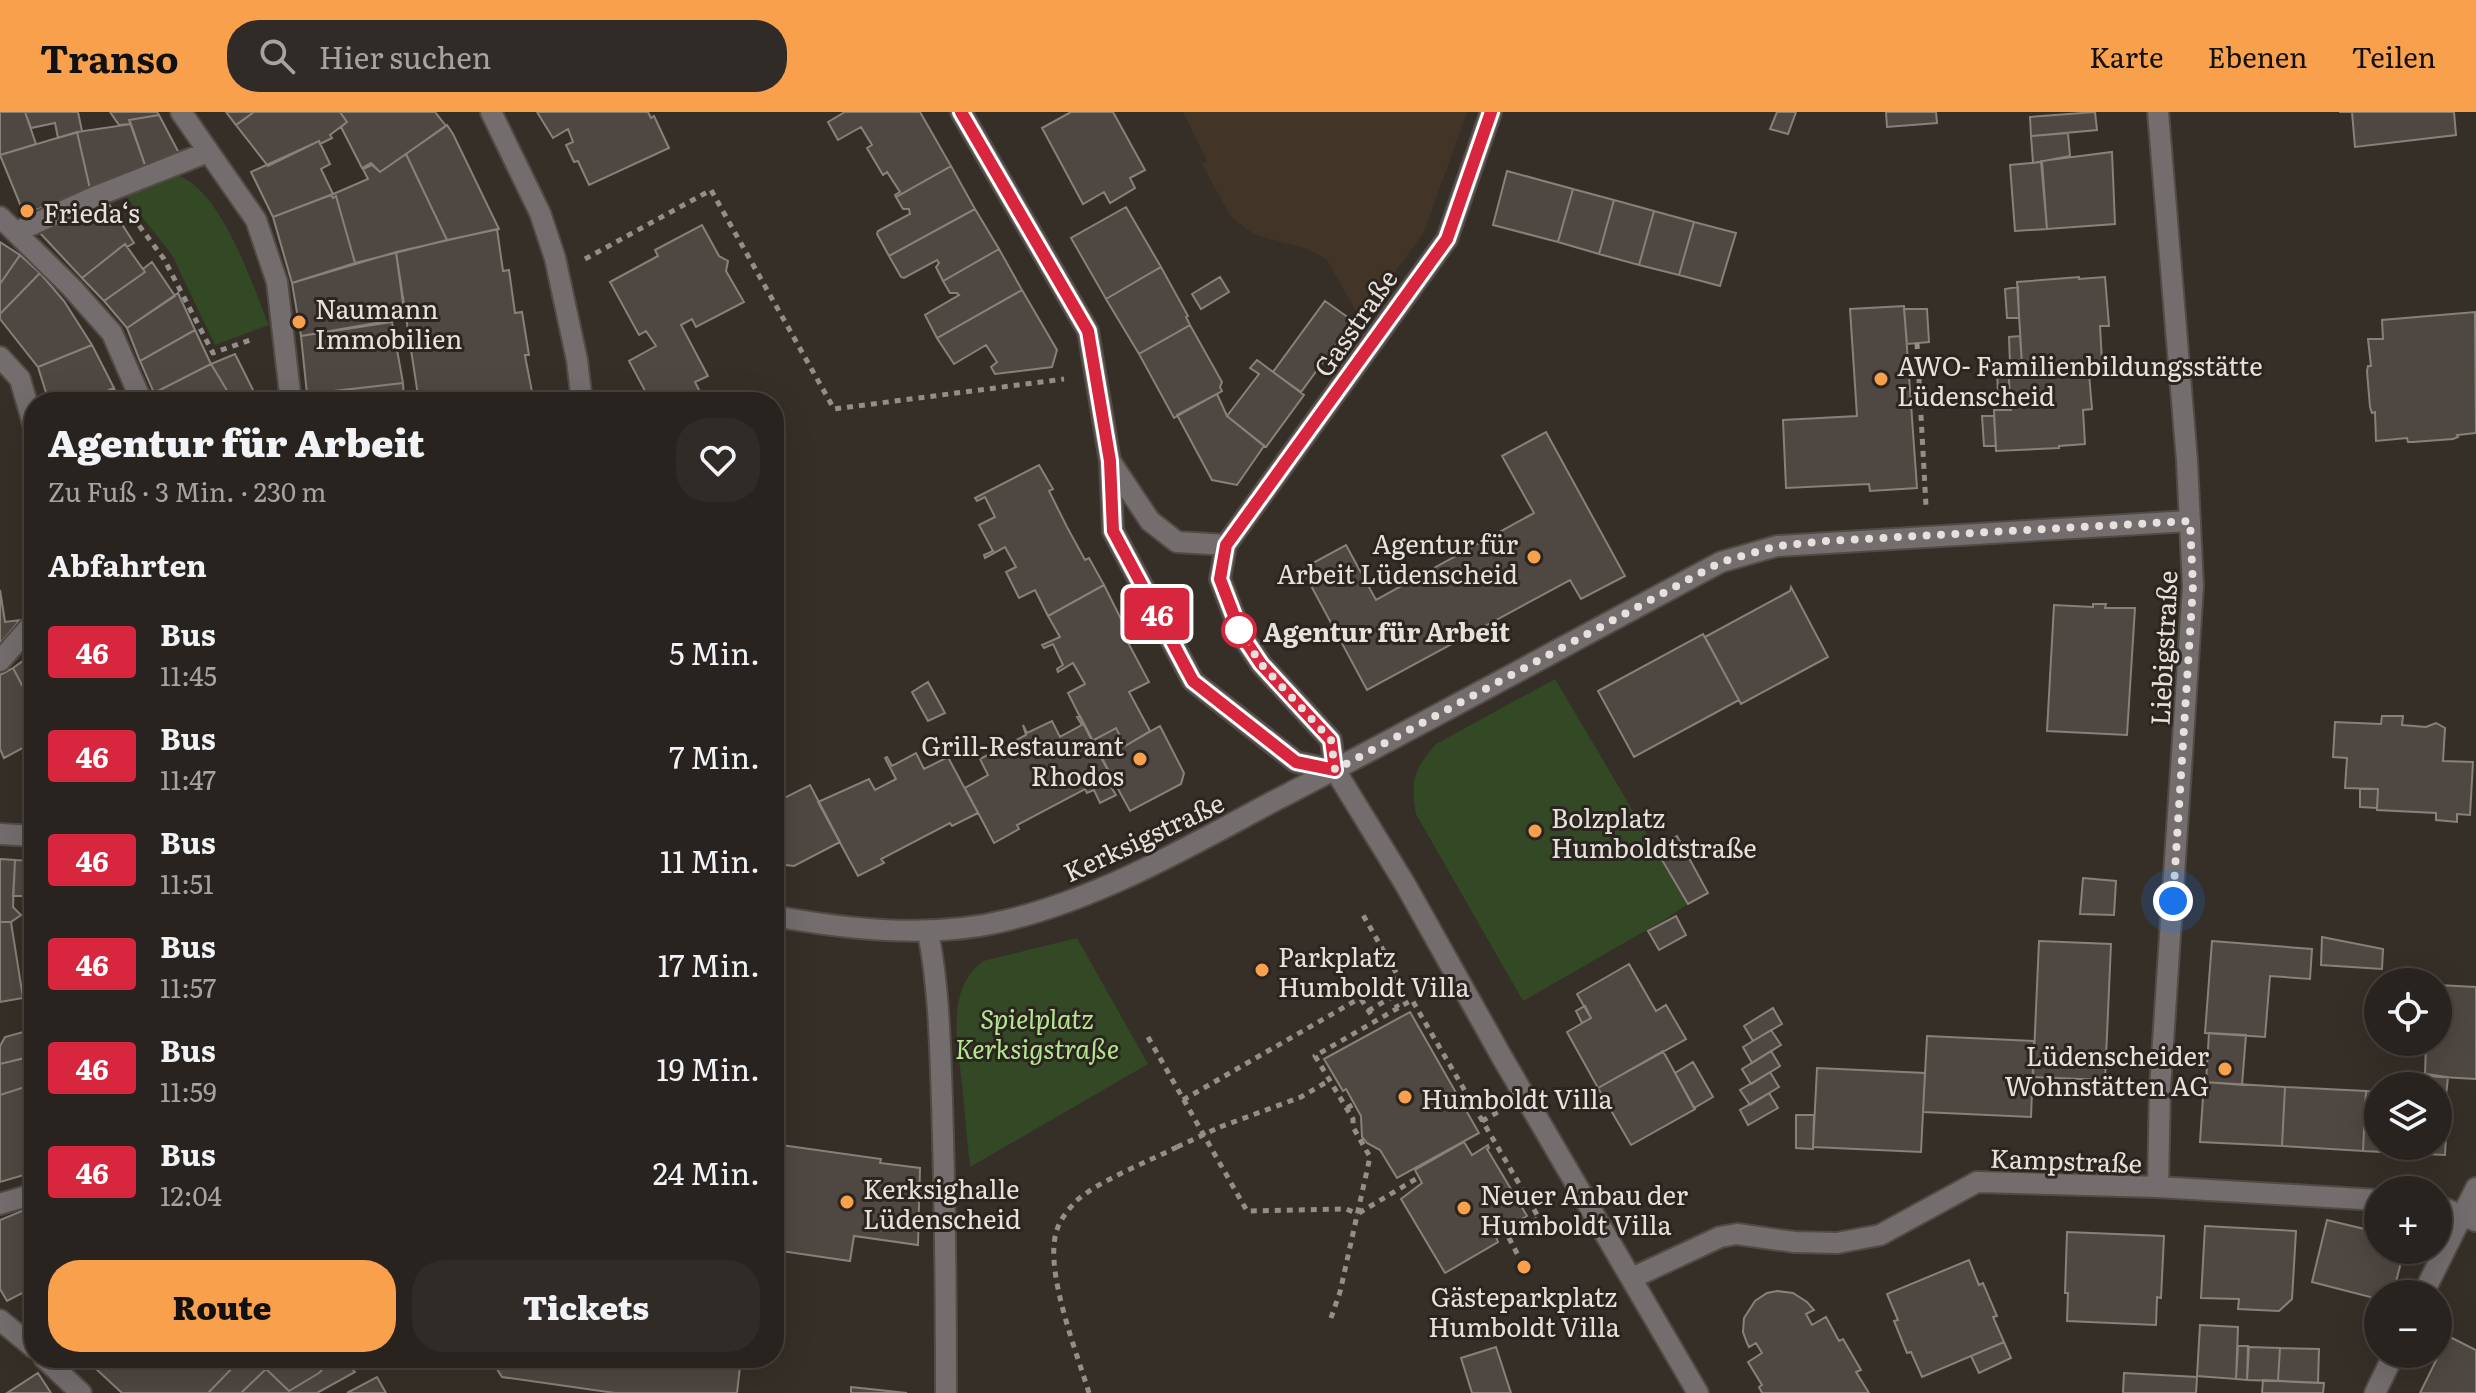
<!DOCTYPE html>
<html lang="de">
<meta charset="utf-8">
<style>
body{margin:0;font-family:Literata,serif;background:#302b27;color:#f1f3f6;height:100vh;display:flex;flex-direction:column;font-size:30px;white-space:nowrap}
*{box-sizing:border-box;margin:0}
p{font-size:26px;color:#a5a4a4}
.icon{flex:none;width:44px;height:44px;fill:none;stroke:currentColor;stroke-width:2;stroke-linecap:round;stroke-linejoin:round}
.map{position:relative;flex:1;overflow:hidden}
.sheet{position:absolute;left:24px;top:280px;width:760px;height:976px;display:flex;flex-direction:column;background:#28231e;border-radius:32px;box-shadow:0 8px 32px #0002,0 0 0 2px #44403c}
.sheet>*{flex:none}
.badge{padding:0 16px;border-radius:6px;font-size:28px;line-height:52px}
.controls{position:absolute;left:2364px;top:856px;display:grid;gap:16px}
.controls a{display:grid;place-items:center;width:88px;height:88px;border-radius:50%;background:#28231e;box-shadow:0 8px 32px #0002,0 0 0 2px #44403c;font-size:40px}
.you{position:absolute;width:40px;height:40px;margin:-20px;border:6px solid #fff;border-radius:50%;background:#1a73e8;box-shadow:0 0 0 12px #1a73e833}
.map>.badge{position:absolute;translate:-50% -50%;box-shadow:0 0 0 4px #fff}
h2{padding:0 24px;font-size:30px;line-height:72px}
.round{display:grid;place-items:center;flex:none;width:84px;height:84px;border-radius:32px;background:#302b27}
.headline{display:flex;align-items:center;justify-content:space-between;height:136px;padding:0 24px}
h1{font-size:38px;font-weight:800;line-height:60px}
.primary-button{display:flex;gap:16px;margin-top:auto;padding:16px 24px}
.primary-button a{flex:1;height:92px;border-radius:32px;background:#f9a04d;color:#111;font-size:32px;font-weight:800;line-height:92px;text-align:center}
.primary-button a+a{background:#302b27;color:#f1f3f6}
ul{padding:0;list-style:none}
li{display:flex;align-items:center;gap:24px;height:104px;padding:0 24px}
li div{flex:1}
li b{display:block;font-size:30px}
li em{font-style:normal}
li .badge{min-width:88px;font-weight:700;text-align:center}
header{display:flex;align-items:center;gap:48px;box-sizing:border-box;height:112px;padding:0 40px;background:#f9a04d;color:#111}
header strong{font-size:38px}
nav{display:flex;gap:44px;margin-inline-start:auto;font-size:28px}
.search{width:560px;height:72px;background:#302b27;display:flex;align-items:center;gap:20px;box-sizing:border-box;padding:0 28px;border-radius:32px;color:#a5a4a4;font-size:30px}
.map>svg:first-child{display:block}
</style>
<header>
<strong>Transo</strong>
<div class="search"><svg class="icon" aria-label="search" viewBox="0 0 24 24"><circle cx="10" cy="10" r="6"/><path d="M15 15l6 6"/></svg>Hier suchen</div>
<nav><a>Karte</a><a>Ebenen</a><a>Teilen</a></nav>
</header>
<div class="map">
<svg width="2476" height="1281" viewBox="0 0 2476 1281">
<rect width="100%" height="100%" fill="#362f28"/>
<!-- commercial -->
<path fill="#423527" d="M1183,0H1467L1424,120L1361,208L1327,148L1321,144L1305,136L1255,123L1231,105L1202,52L1207,49Z"/>
<!-- green -->
<path fill="#334824" d="M174,62C221,75 251,170 269,213L215,233L172,143L124,82Z
M1555,567L1688,792L1664,808L1523,889L1416,702C1410,669 1414,657 1436,632Z
M1077,826L1148,952L970,1055C967,1028 965,1001 962,973C958,932 945,878 983,849Z"/>
<!-- building -->
<path fill="#4f4741" stroke="#888079" stroke-width="2" d="M0,0H25L36,32L0,43Z
M25,0H78L82,19L58,26L55,11L31,16Z
M110,0H157L159,3L129,8L131,12L119,13Z
M226,0H254L236,13Z
M254,0H340L347,10L330,23L332,26L320,32L319,29L268,54L236,13Z
M340,0H435L446,14L380,60L371,51L362,56L341,15L347,10Z
M537,0H648L651,6L654,4L669,36L589,73L578,49L574,50L566,33L573,30L568,17L553,26Z
M845,0H920L951,54L896,85L895,83L900,80L887,60L883,63L867,36L872,33L861,15L838,28L828,10Z
M1071,0H1113L1145,58L1130,66L1135,76L1110,91L1104,80L1083,92L1042,16Z
M1777,0H1796L1788,22L1770,17Z
M1886,0H1936L1937,11L1887,15Z
M2095,0L2097,18L2031,24L2030,5Z
M2339,0H2454L2456,23L2355,35L2352,0Z
M159,3L180,43L146,56L129,8Z
M131,12L146,56L90,77L77,20Z
M447,13L453,22L499,117L447,128L406,42Z
M77,20L90,77L31,100L22,97L0,43Z
M2068,21L2070,44L2033,51L2031,24Z
M319,29L330,52L321,57L333,82L273,105L251,60Z
M2112,40L2115,112L2047,117L2041,49Z
M406,42L447,128L355,151L336,84L333,86L331,83L368,67L363,57L372,53L380,60Z
M2042,50L2047,117L2015,119L2010,53Z
M951,54L975,97L889,144L877,122L878,119L910,102L909,97H903L896,85Z
M1507,59L1573,77L1558,130L1493,113Z
M1573,77L1614,88L1599,142L1558,130Z
M331,83L333,86L336,84L355,151L292,171L273,105Z
M1614,88L1654,99L1639,153L1599,142Z
M107,89L134,131L127,135L125,132L82,166L40,121L69,104Z
M1126,95L1161,155L1106,187L1071,126Z
M975,97L999,137L943,169L936,155L939,151L937,148L904,166L901,165L889,144Z
M1654,99L1694,110L1679,163L1639,153Z
M1694,110L1736,121L1720,174L1679,163Z
M702,113L719,144L728,149L726,159L744,190L696,215L692,207L681,213L708,264L695,270L705,290H651L629,249L656,234L646,219L639,223L610,170L658,144L655,138Z
M497,117L503,159L509,158L515,201L522,200L529,243H525L526,249L534,290H419L396,140Z
M0,130L20,143L0,172Z
M125,132L145,160L104,189L82,166Z
M999,137L1022,178L937,226L925,203L959,183L957,181H950L943,169Z
M396,140L405,206L301,224L292,171Z
M20,143L40,161L0,202V172Z
M152,150L175,184L127,216L104,189L145,160L143,157Z
M1161,155L1188,204L1186,205L1190,213L1139,242L1106,187Z
M40,161L64,189L92,233L38,255L0,207V202Z
M1220,165L1229,180L1201,197L1192,182Z
M2079,165V167L2105,165L2109,214H2100L2102,249L2088,250L2092,297L2083,298L2085,332L2059,334V336L1996,339L1994,298H2011L2008,254L2022,252L2017,170Z
M2018,175L2019,206H2007L2005,177Z
M1022,178L1057,238L1052,255L995,262L991,255L997,250L986,233L954,252L937,226Z
M178,181L195,218L140,249L127,216Z
M1325,189L1353,209L1301,280L1273,260Z
M1904,194L1917,376L1870,379L1869,372L1786,376L1783,308L1857,304L1850,197Z
M1904,197H1927L1929,230L1907,232Z
M2475,200L2476,321L2457,323L2458,325L2453,327L2413,330H2408L2407,326L2376,329L2375,300L2372,301L2370,295L2367,259L2368,254H2371L2368,227H2383L2382,208Z
M392,210L403,271L307,282L301,224Z
M1190,213L1222,270L1220,275L1222,279L1174,306L1139,242Z
M195,218L211,252L154,281L140,249Z
M2020,224L2022,252L2010,253L2009,225Z
M92,233L114,276L81,290H49L38,255Z
M235,242L259,290H234L211,252Z
M1257,248L1304,283L1266,335L1227,304L1259,262L1250,256Z
M211,252L234,290H158L154,281Z
M2008,254L2010,284L1998,285L1997,255Z
M403,271L404,290H311L310,282Z
M114,276L120,290H81Z
M1217,282L1227,304L1264,334L1237,373L1212,368L1177,303Z
M1982,304H1994L1996,334H1984Z
M1546,320L1625,464L1581,487L1570,468L1367,578L1302,457L1346,433L1376,488L1534,401L1502,344Z
M1039,353L1053,377L1049,379L1067,415L1085,448L1089,446L1104,473L1048,504L1035,478L1019,486L1006,460L1016,455L1005,435L985,446L984,443L993,439L979,413L995,405L985,385L977,389L975,386Z
M1104,473L1128,521L1124,523L1149,570L1129,580L1150,619L1125,634L1116,616L1092,629L1068,581L1085,572L1073,551L1058,560L1057,557L1063,553L1053,532L1044,536L1042,533L1060,525L1048,504Z
M1791,475L1828,545L1741,592L1705,525L1790,479Z
M0,478L5,510L20,508L0,532Z
M2093,492H2106L2105,496H2135L2127,623L2047,619L2054,493L2093,495Z
M1703,522L1739,588L1634,645L1598,579Z
M34,541V596L13,556Z
M13,556L34,596V630L4,646L0,637V563Z
M928,570L945,601L928,609L912,580Z
M1080,604L1113,667L1108,670L1116,683L1100,691L1094,678L1087,681L1085,677L1017,713L1019,717L994,731L965,676L988,663L980,647L1026,623L1023,613L1027,621L1052,609L1060,625L1082,613L1077,605Z
M2382,604H2403L2402,613L2426,615L2436,611L2445,616L2443,649L2473,650L2470,703L2457,702V710L2436,708V701L2377,698L2378,677L2345,676L2347,646L2333,645L2335,610L2381,612Z
M1160,614L1184,661L1181,672L1130,699L1092,629L1116,616L1125,634Z
M943,636L978,701L952,714L950,711L881,747L884,751L858,764L818,690L869,667L875,678L896,667L885,646L887,645L892,654L916,641L924,657L946,646L941,638Z
M810,673L840,730L794,754L786,753L774,730V691Z
M2360,677H2378L2377,696L2360,695Z
M1677,724L1708,781L1688,792L1655,736Z
M0,747L15,748L13,795L21,803L11,810H0Z
M15,748L34,749V784H13Z
M2083,766L2116,769L2114,803L2080,802Z
M1676,804L1686,823L1659,838L1648,819Z
M0,810H11L23,886L0,890Z
M2322,825L2383,837L2382,857L2321,853Z
M2039,829L2111,832L2105,968L2033,965Z
M2212,829L2312,837L2310,867L2270,864L2265,925L2205,921Z
M1629,852L1656,899L1666,893L1686,927L1598,976L1567,920L1591,906L1577,882Z
M2438,873L2476,875V967L2425,964L2426,930H2438Z
M1585,894L1591,906L1582,911L1576,899Z
M1773,896L1782,912L1753,929L1744,914Z
M1410,900L1479,1021L1397,1066L1380,1038L1367,1031L1362,1025L1361,1004L1346,977L1343,979L1324,947Z
M34,917V944L0,952V934L5,925Z
M1771,918L1781,933L1752,951L1743,935Z
M2209,921L2246,923L2242,973L2206,970Z
M1927,924L2034,929L2031,1005L1923,1000Z
M1663,939L1695,997L1631,1033L1598,976Z
M1771,939L1780,954L1751,972L1742,957Z
M28,945L34,972L0,983V952Z
M1693,950L1713,985L1694,996L1675,961Z
M1817,956L1925,961L1921,1040L1813,1035Z
M1770,960L1779,975L1750,993L1740,978Z
M2412,960L2448,965L2446,984L2438,983V974H2411Z
M2204,970L2285,975L2282,1034L2200,1030Z
M34,972V1008L30,1009L28,1022L25,1023L34,1050V1060L0,1070V983Z
M2285,975L2366,979L2363,1039L2282,1034Z
M2366,979L2378,980V1034H2438V983L2448,984L2445,1043L2363,1039Z
M1769,981L1778,996L1748,1013L1740,998Z
M1796,1003H1814L1813,1037L1796,1036Z
M34,1008V1050L25,1023L28,1022L30,1009Z
M1464,1030L1472,1043L1488,1033L1489,1036L1487,1037L1527,1104L1497,1121L1496,1125L1498,1130L1445,1161L1401,1087L1422,1071L1415,1058Z
M774,1032L881,1047L880,1051L920,1056L918,1133L854,1124L850,1149L774,1138Z
M34,1094V1175L7,1189L0,1177V1108Z
M2327,1108L2373,1119L2374,1117L2378,1118V1138H2404L2393,1182H2378V1187L2312,1170Z
M2205,1114L2296,1119L2292,1187L2279,1199L2238,1197L2239,1187L2201,1186Z
M2067,1120L2164,1124L2161,1186L2157,1185L2156,1213L2067,1209L2068,1181H2065Z
M1969,1148L1979,1173L1983,1171L1997,1204L1993,1205L2004,1230L1922,1265L1911,1240L1907,1241L1894,1209L1898,1208L1887,1182Z
M1777,1179L1793,1181L1807,1190L1814,1198L1806,1202L1812,1213L1826,1205L1839,1229L1843,1227L1861,1258L1856,1260L1869,1281H1762L1759,1275L1762,1273L1748,1250L1762,1241L1756,1231L1749,1235L1747,1231L1743,1220L1744,1206L1755,1189L1767,1181Z
M2200,1213L2238,1215L2236,1267L2197,1264Z
M2448,1224L2476,1238V1281H2420Z
M2004,1230L2011,1246L1979,1261L1971,1244Z
M2238,1234H2248L2247,1268L2236,1267Z
M1496,1235L1511,1281H1472L1461,1246Z
M2249,1235L2280,1236L2278,1269L2247,1268Z
M2280,1236L2319,1237L2318,1271L2278,1269Z
M114,1246H242L208,1281H122L95,1256Z
M242,1246H259L268,1255L241,1281H208Z
M259,1246H333L319,1261L289,1279L266,1257L268,1255Z
M333,1246H342L355,1260L317,1281H241L266,1257L289,1279L319,1261Z
M490,1246H741L737,1281H615L502,1265Z
M38,1261L51,1281H7Z
M2124,1261L2197,1265L2196,1281H2123Z
M377,1265L386,1281H347Z
M2263,1268L2324,1271L2323,1281H2262Z
M851,1275L907,1281H851Z"/>
<g fill="none" stroke-linecap="round" stroke-linejoin="round">
<defs>
<path id="minor" d="M181,0L256,108L277,170L291,290
M491,0L540,101L555,146L577,248L582,290
M961,0L1088,219L1110,349L1113,419L1193,569L1296,650L1335,658
M1491,0L1447,127L1226,433L1220,467L1241,522L1261,552L1331,628L1335,658L1405,772L1503,947L1698,1281
M0,105L72,176L112,221L142,290
M16,120L94,85L208,40
M0,245L20,267L34,315
M1110,349L1150,409L1177,430L1226,433
M0,549L34,510
M0,722L34,724
M774,804C850,818 933,827 1008,808C1105,784 1191,733 1278,687C1427,610 1573,529 1721,450L1777,434L2190,409
M928,820C939,875 940,932 942,989C945,1086 946,1184 946,1281
M2158,1075L2160,976L2193,474L2187,349L2158,0
M0,1092L34,1082
M2438,1094L2476,1109
M1632,1166L1720,1125L1737,1122L1794,1130L1837,1131L1880,1123L1977,1070L2158,1075L2378,1088
M2423,1182L2476,1076
M0,1208L34,1236
M44,1246L81,1281
M2375,1281L2394,1242"/>
</defs>
<!-- minor casing -->
<use href="#minor" stroke="#524b45" stroke-width="24"/>
<!-- path -->
<path stroke="#938e88" stroke-width="5" stroke-dasharray="6 6" stroke-linecap="butt" d="M132,104L164,147L213,241L253,227
M585,147L711,78L834,297L1064,267
M1917,231L1926,394
M1361,887L1372,904
M1368,899L1392,885L1398,896
M1148,925L1247,1099L1346,1097L1358,1102
M1183,988L1398,864L1363,803L1360,805
M1347,996L1354,992
M1482,1009L1498,1000
M1220,1015L1301,985L1330,968
M1359,1101L1419,1065
M1331,1206L1340,1180L1370,1045L1353,1015V1007L1315,944L1412,888L1539,1106L1508,1124L1524,1155
M1089,1281C1077,1241 1045,1161 1056,1121C1059,1109 1067,1099 1075,1090C1099,1068 1148,1050 1177,1035"/>
<!-- minor -->
<use href="#minor" stroke="#736d6d" stroke-width="20"/>
<!-- path-bridge -->
<path stroke="#938e88" stroke-width="5" stroke-dasharray="6 6" stroke-linecap="butt" d="M1177,1035L1220,1015"/>
</g>
<g fill="none" stroke-linecap="round" stroke-linejoin="round">
<defs>
<path id="line" d="M961,0L1088,219L1110,349L1113,419L1193,569L1296,650L1335,658L1331,628L1261,552L1241,522L1220,467L1226,433L1447,127L1491,0"/>
</defs>
<!-- line casing -->
<use href="#line" stroke="#fff" stroke-width="18"/>
<!-- line -->
<use href="#line" stroke="#d7263d" stroke-width="12"/>
<!-- walk -->
<path stroke="#e5e1dd" stroke-width="8" stroke-dasharray="0 14.4" d="M1239,518L1261,552L1331,628L1335,658L1721,450L1777,434L1827,429L2190,409L2193,474L2173,789"/>
</g>
<!-- markers -->
<g fill="#f9a04d" stroke="#2c251f" stroke-width="3">
<circle cx="27" cy="99" r="8"/>
<circle cx="299" cy="210" r="8"/>
<circle cx="1881" cy="267" r="8"/>
<circle cx="1534" cy="445" r="8"/>
<circle cx="1140" cy="647" r="8"/>
<circle cx="1535" cy="719" r="8"/>
<circle cx="1262" cy="858" r="8"/>
<circle cx="2225" cy="957" r="8"/>
<circle cx="1405" cy="985" r="8"/>
<circle cx="847" cy="1090" r="8"/>
<circle cx="1464" cy="1096" r="8"/>
<circle cx="1524" cy="1155" r="8"/>
</g>
<circle fill="#fff" stroke="#d7263d" stroke-width="4" cx="1239" cy="518" r="16"/>
<g text-anchor="middle" dominant-baseline="central" stroke-width="6" stroke-linejoin="round" paint-order="stroke">
<!-- poi labels -->
<g font-size="26" fill="#e5e1dd" stroke="#2c251f" text-anchor="start">
<text x="43" y="99">Frieda‘s</text>
<text x="315" y="195">Naumann<tspan x="315" dy="30">Immobilien</tspan></text>
<text x="1897" y="252">AWO- Familienbildungsstätte<tspan x="1897" dy="30">Lüdenscheid</tspan></text>
<text x="1518" y="430" text-anchor="end">Agentur für<tspan x="1518" dy="30">Arbeit Lüdenscheid</tspan></text>
<text x="1124" y="632" text-anchor="end">Grill-Restaurant<tspan x="1124" dy="30">Rhodos</tspan></text>
<text x="1551" y="704">Bolzplatz<tspan x="1551" dy="30">Humboldtstraße</tspan></text>
<text x="1278" y="843">Parkplatz<tspan x="1278" dy="30">Humboldt Villa</tspan></text>
<text x="2209" y="942" text-anchor="end">Lüdenscheider<tspan x="2209" dy="30">Wohnstätten AG</tspan></text>
<text x="1421" y="985">Humboldt Villa</text>
<text x="863" y="1075">Kerksighalle<tspan x="863" dy="30">Lüdenscheid</tspan></text>
<text x="1480" y="1081">Neuer Anbau der<tspan x="1480" dy="30">Humboldt Villa</tspan></text>
<text x="1524" y="1183" text-anchor="middle">Gästeparkplatz<tspan x="1524" dy="30">Humboldt Villa</tspan></text>
</g>
<!-- street labels -->
<g font-size="26" fill="#e5e1dd" stroke="#2c251f">
<text transform="translate(1354 210) rotate(-55)">Gasstraße</text>
<text transform="translate(2162 536) rotate(-87)">Liebigstraße</text>
<text transform="translate(1143 724) rotate(-25)">Kerksigstraße</text>
<text transform="translate(2066 1047) rotate(2)">Kampstraße</text>
</g>
<!-- stop labels -->
<g font-size="26" font-weight="bold" fill="#e5e1dd" stroke="#2c251f" text-anchor="start">
<text x="1263" y="518">Agentur für Arbeit</text>
</g>
<!-- park labels -->
<g font-size="26" font-style="italic" fill="#b3e790" stroke="#2c251f">
<text x="1037" y="905">Spielplatz<tspan x="1037" dy="30">Kerksigstraße</tspan></text>
</g>
</g>
</svg>
<div class="controls">
<a><svg class="icon" aria-label="locate" viewBox="0 0 24 24"><circle cx="12" cy="12" r="6"/><path d="M12 2v4M12 18v4M2 12h4M18 12h4"/></svg></a>
<a><svg class="icon" aria-label="layers" viewBox="0 0 24 24"><path d="M12 4l9 5-9 5-9-5zM3 14l9 5 9-5"/></svg></a>
<a>+</a>
<a>−</a>
</div>
<div class="you" style="left:2173px;top:789px"></div>
<b class="badge" style="left:1157px;top:502px;background:#d7263d;color:#fff">46</b>
<section class="sheet">
<div class="headline"><div><h1>Agentur für Arbeit</h1><p>Zu Fuß · 3 Min. · 230 m</p></div><a class="round"><svg class="icon" aria-label="heart" viewBox="0 0 24 24"><path d="M12 20l-8-8c-3-5 5-10 8-4 3-6 11-1 8 4z"/></svg></a></div>
<h2>Abfahrten</h2>
<ul>
<li><span class="badge" style="background:#d7263d;color:#fff">46</span><div><b>Bus</b><p>11:45</p></div><em>5 Min.</em></li>
<li><span class="badge" style="background:#d7263d;color:#fff">46</span><div><b>Bus</b><p>11:47</p></div><em>7 Min.</em></li>
<li><span class="badge" style="background:#d7263d;color:#fff">46</span><div><b>Bus</b><p>11:51</p></div><em>11 Min.</em></li>
<li><span class="badge" style="background:#d7263d;color:#fff">46</span><div><b>Bus</b><p>11:57</p></div><em>17 Min.</em></li>
<li><span class="badge" style="background:#d7263d;color:#fff">46</span><div><b>Bus</b><p>11:59</p></div><em>19 Min.</em></li>
<li><span class="badge" style="background:#d7263d;color:#fff">46</span><div><b>Bus</b><p>12:04</p></div><em>24 Min.</em></li>
</ul>
<div class="primary-button"><a>Route</a><a>Tickets</a></div>
</section>
</div>
